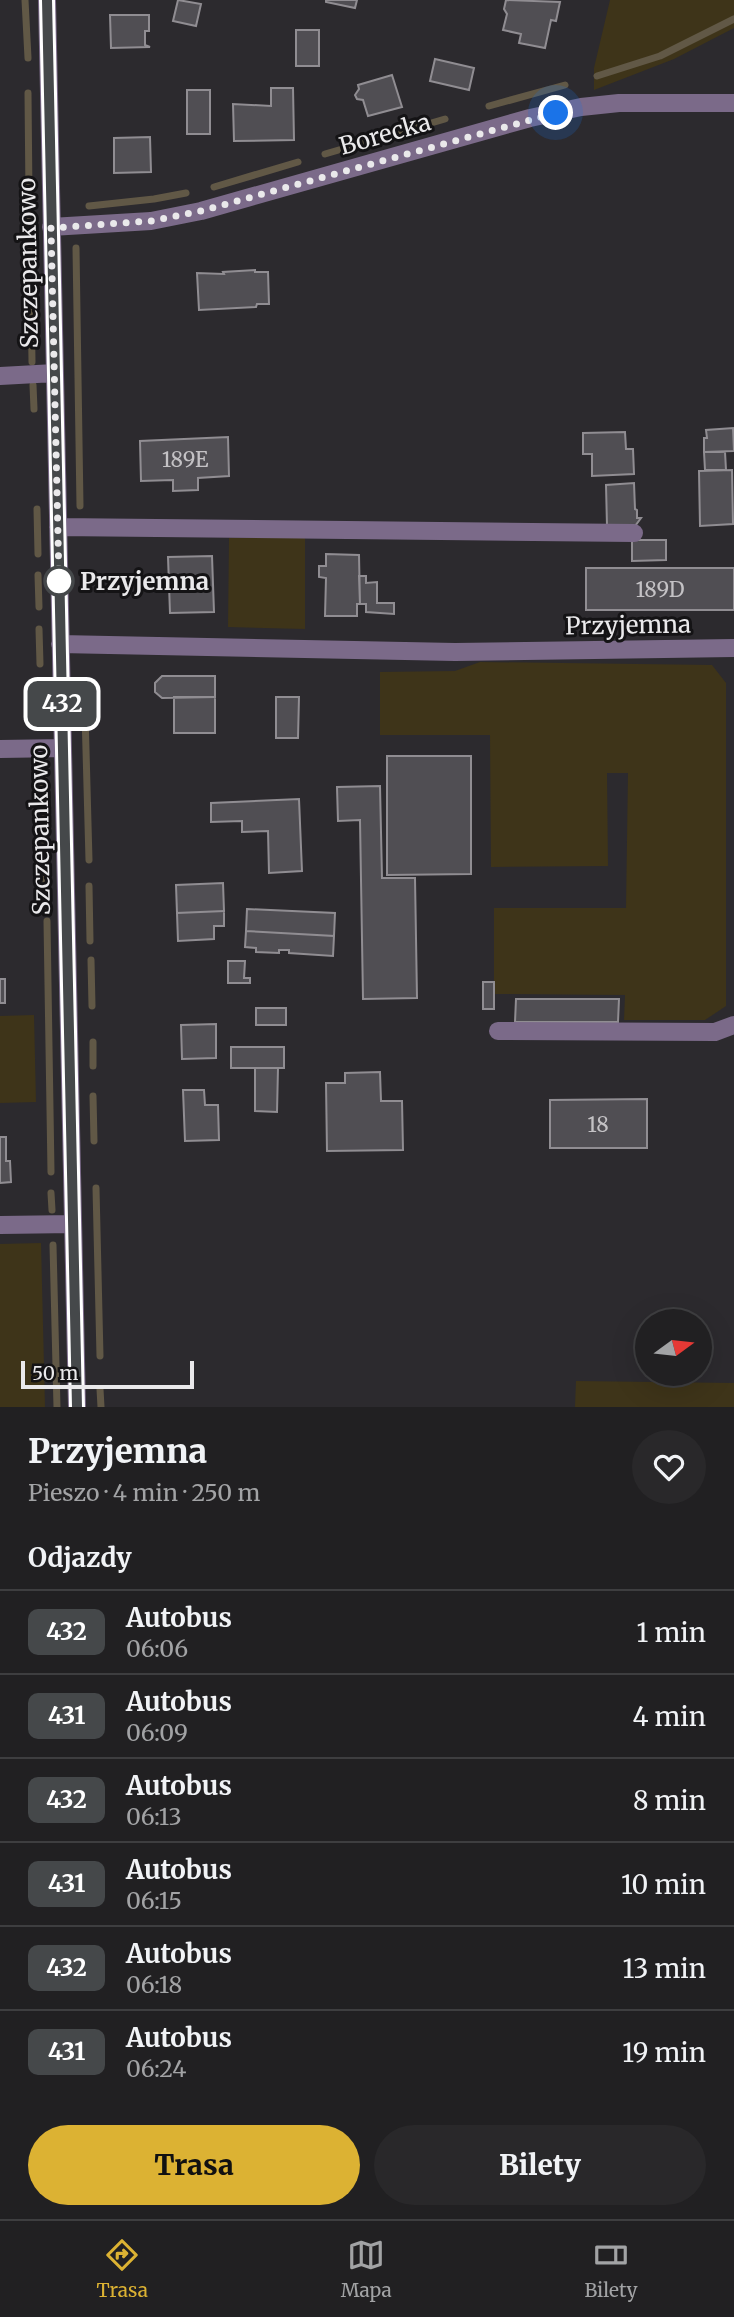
<!DOCTYPE html>
<html lang="pl">
<meta charset="utf-8">
<style>
body{margin:0;font-family:Merriweather,serif;background:#29282a;color:#f1f3f6;height:100vh;display:flex;flex-direction:column;font-size:26px;white-space:nowrap}
*{box-sizing:border-box;margin:0}
p{font-size:23px;color:#a2a3a5}
.icon{flex:none;width:38px;height:38px;fill:none;stroke:currentColor;stroke-width:2;stroke-linecap:round;stroke-linejoin:round}
.map{position:relative;height:1407px;overflow:hidden}
.sheet{display:flex;flex-direction:column;background:#212022;flex:1}
.sheet>*{flex:none}
.badge{padding:0 14px;border-radius:10px;font-size:24px;line-height:46px}
.needle{width:46px;rotate:75deg}
.fabs{position:absolute;left:635px;top:1309px;display:grid;gap:14px}
.fabs a{display:grid;place-items:center;width:77px;height:77px;border-radius:50%;background:#212022;box-shadow:0 7px 28px #0002,0 0 0 2px #3e3e40;font-size:35px}
.scale{position:absolute;left:21px;bottom:18px;width:173px;box-sizing:border-box;padding-left:7px;border:4px solid #eae9eb;border-top:0;font-size:19px;line-height:24px;white-space:nowrap;color:#eae9eb;-webkit-text-stroke:5px #141315;paint-order:stroke}
.you{position:absolute;width:35px;height:35px;margin:-18px;border:5px solid #fff;border-radius:50%;background:#1a73e8;box-shadow:0 0 0 10px #1a73e833}
.map>.badge{position:absolute;translate:-50% -50%;box-shadow:0 0 0 4px #fff}
h2{padding:0 28px;font-size:26px;line-height:63px}
.round{display:grid;place-items:center;flex:none;width:74px;height:74px;border-radius:37px;background:#29282a}
.overview{display:flex;align-items:center;justify-content:space-between;height:119px;padding:0 28px}
h1{font-size:33px;font-weight:800;line-height:52px}
.action{display:flex;gap:14px;margin-top:auto;padding:14px 28px}
.action a{flex:1;height:80px;border-radius:42px;background:#dcb233;color:#111;font-size:28px;font-weight:800;line-height:80px;text-align:center}
.action a+a{background:#29282a;color:#f1f3f6}
ul{padding:0;list-style:none}
li{display:flex;align-items:center;gap:21px;height:84px;padding:0 28px;border-top:2px solid #3e3e40}
li div{flex:1}
li b{display:block;font-size:26px}
li em{font-style:normal}
li .badge{min-width:77px;font-weight:700;text-align:center}
.menu{display:flex;justify-content:space-around;align-items:center;height:98px;border-top:2px solid #3e3e40;background:#212022;font-size:19px;color:#a2a3a5}
.menu a{display:grid;justify-items:center;gap:4px}
.menu .on{color:#dcb233}
.map>svg:first-child{display:block}
</style>
<div class="map">
<svg width="734" height="1407" viewBox="0 0 734 1407">
<rect width="100%" height="100%" fill="#2c2a2e"/>
<!-- green -->
<path fill="#3e3419" d="M610,0H734V28L674,59L594,90V68Z
M229,538H305V629L228,627Z
M480,662L712,665L726,683V1006L705,1020H624L625,995L494,994V908H626L628,773H607L608,866L491,867L490,735H380V672L455,671Z
M34,1015L36,1102L0,1103V1016Z
M41,1243L45,1407H0V1244Z
M576,1381L734,1383V1407H575Z"/>
<g fill="none" stroke-linecap="round" stroke-linejoin="round">
<!-- stream -->
<path stroke="#615846" stroke-width="7" d="M25,0L28,58
M597,76L660,56L734,19
M28,93L29,197
M489,106L565,85
M325,154L445,119
M214,187L298,162
M89,206L154,199L186,193
M29,216L31,271
M76,248L80,506
M31,293L32,362
M33,385L34,409
M37,509L38,554
M38,575L39,607
M39,629L40,664
M41,689L42,723
M85,713L89,860
M43,756V783
M45,817V847
M46,871V902
M89,886L90,941
M47,921L51,1172
M91,960L92,1006
M93,1042V1066
M93,1096L94,1141
M96,1188L100,1356
M51,1193L52,1210
M53,1245L57,1407
M100,1389L101,1407"/>
</g>
<!-- building -->
<path fill="#504e53" stroke="#908d92" stroke-width="2" d="M178,0L201,4L196,26L173,21Z
M326,0H357L355,8L326,2Z
M506,0L560,2L556,21L551,20L545,48L519,43L521,34L503,30L507,14L504,9Z
M110,15H149V31H145V45L150,47L111,48Z
M296,30H319V66H296Z
M435,59L474,68L469,90L430,81Z
M392,75L402,107L368,116L363,100L357,99L355,95L359,89L358,85Z
M271,88H293L294,140L234,141L233,104L271,106Z
M187,90H210V134H187Z
M150,137L151,172L114,173V138Z
M255,270V272H268L269,304H257L256,307L199,310L197,273L224,274L223,272Z
M733,428L734,451L704,452V438H707L706,430Z
M625,432L626,449H633L634,474L592,476V454H583V433Z
M228,437L229,476L198,478V490L173,491V480L141,481L140,441Z
M704,452H725L726,470H705Z
M732,470L733,524L700,526L699,471Z
M634,483L635,509L637,510V518H641L635,526H607L606,485Z
M632,540H666V560L632,561Z
M326,554L359,555L360,604H357V616H325L326,578L319,577V566H326Z
M212,556L214,612L170,613L168,557Z
M586,568H734V610H586Z
M359,576H366V583L377,582V603H394V614L366,612V604H360Z
M162,676H215V697L162,698L155,692V683Z
M174,697H215V733H174Z
M276,697H299L298,738H276Z
M387,756H471V874L387,875Z
M380,786L382,878H415L417,998L363,999L360,820L338,821L337,787Z
M299,799L302,871L269,873L268,831L242,832V821L211,822V803Z
M223,883L224,911L177,913L176,885Z
M247,909L335,913L334,936L246,931Z
M224,911V926H214V939L178,941L177,913Z
M246,931L334,936L333,956L289,953V950H279V953L256,952V948L245,947Z
M228,961H245L244,978H250V983H228Z
M0,979H5V1003H0Z
M483,982H494V1009H483Z
M516,999H619L618,1022H515Z
M256,1008H286V1025H256Z
M216,1024V1058L182,1059L181,1025Z
M231,1047H284V1068H231Z
M255,1068H278L277,1112L255,1111Z
M380,1072L381,1101H402L403,1150L327,1151L326,1083H345V1073Z
M183,1090H204L205,1105H218L219,1140L185,1141Z
M647,1099V1148H550V1100Z
M0,1137H6V1161H10L11,1182L0,1183Z"/>
<g fill="none" stroke-linecap="round" stroke-linejoin="round">
<!-- minor -->
<path stroke="#7b6a89" stroke-width="18" d="M47,0L77,1407
M51,227L151,221L201,211L530,118L581,107L619,103H734
M0,376L55,373
M58,527L634,533
M60,644L455,652L734,648
M0,749L63,748
M498,1031L715,1032L734,1025
M0,1225L73,1224"/>
</g>
<!-- trees -->
<circle fill="#8d7f60" cx="33" cy="704" r="9"/>
<g fill="none" stroke-linecap="round" stroke-linejoin="round">
<defs>
<path id="line" d="M47,0L77,1407"/>
</defs>
<!-- line casing -->
<use href="#line" stroke="#fff" stroke-width="16"/>
<!-- line -->
<use href="#line" stroke="#45484a" stroke-width="10"/>
<!-- walk -->
<path stroke="#eae9eb" stroke-width="7" stroke-dasharray="0 12.6" d="M59,581L51,228L151,221L201,211L556,113"/>
</g>
<!-- markers -->
<circle fill="#fff" stroke="#45484a" stroke-width="3.5" cx="59" cy="581" r="14"/>
<g text-anchor="middle" dominant-baseline="central" stroke-width="6" stroke-linejoin="round" paint-order="stroke">
<!-- number labels -->
<g font-size="21" fill="#c4c2c5">
<text x="185" y="459">189E</text>
<text x="660" y="589">189D</text>
<text x="598" y="1124">18</text>
</g>
<!-- street labels -->
<g font-size="24" fill="#eae9eb" stroke="#141315">
<text transform="translate(385 134) rotate(-16)">Borecka</text>
<text transform="translate(28 263) rotate(-91)">Szczepankowo</text>
<text transform="translate(628 625) rotate(-1)">Przyjemna</text>
<text transform="translate(40 830) rotate(-91)">Szczepankowo</text>
</g>
<!-- stop labels -->
<g font-size="24" font-weight="bold" fill="#eae9eb" stroke="#141315" text-anchor="start">
<text x="80" y="581">Przyjemna</text>
</g>
</g>
</svg>
<div class="fabs">
<a><svg class="needle" viewBox="-14 -14 28 28"><path d="M0-13l5 13h-10z" fill="#e53935"/><path d="M0 13l5-13h-10z" fill="#a2a3a5"/></svg></a>
</div>
<div class="scale">50 m</div>
<div class="you" style="left:556px;top:113px"></div>
<b class="badge" style="left:62px;top:704px;background:#45484a;color:#fff">432</b>
</div>
<section class="sheet">
<div class="overview"><div><h1>Przyjemna</h1><p>Pieszo · 4 min · 250 m</p></div><a class="round"><svg class="icon" aria-label="heart" viewBox="0 0 24 24"><path d="M12 20l-8-8c-3-5 5-10 8-4 3-6 11-1 8 4z"/></svg></a></div>
<h2>Odjazdy</h2>
<ul>
<li><span class="badge" style="background:#45484a;color:#fff">432</span><div><b>Autobus</b><p>06:06</p></div><em>1 min</em></li>
<li><span class="badge" style="background:#45484a;color:#fff">431</span><div><b>Autobus</b><p>06:09</p></div><em>4 min</em></li>
<li><span class="badge" style="background:#45484a;color:#fff">432</span><div><b>Autobus</b><p>06:13</p></div><em>8 min</em></li>
<li><span class="badge" style="background:#45484a;color:#fff">431</span><div><b>Autobus</b><p>06:15</p></div><em>10 min</em></li>
<li><span class="badge" style="background:#45484a;color:#fff">432</span><div><b>Autobus</b><p>06:18</p></div><em>13 min</em></li>
<li><span class="badge" style="background:#45484a;color:#fff">431</span><div><b>Autobus</b><p>06:24</p></div><em>19 min</em></li>
</ul>
<div class="action"><a>Trasa</a><a>Bilety</a></div>
</section>
<nav class="menu">
<a class="on"><svg class="icon" aria-label="directions" viewBox="0 0 24 24"><path d="M12 3l9 9-9 9-9-9zM9 14v-3h6M13 9l2 2-2 2"/></svg>Trasa</a>
<a><svg class="icon" aria-label="map" viewBox="0 0 24 24"><path d="M3 6l6-2 6 2 6-2v14l-6 2-6-2-6 2zM9 4v14M15 6v14"/></svg>Mapa</a>
<a><svg class="icon" aria-label="tickets" viewBox="0 0 24 24"><path d="M3 7h18v10H3zM15 7v10"/></svg>Bilety</a>
</nav>
